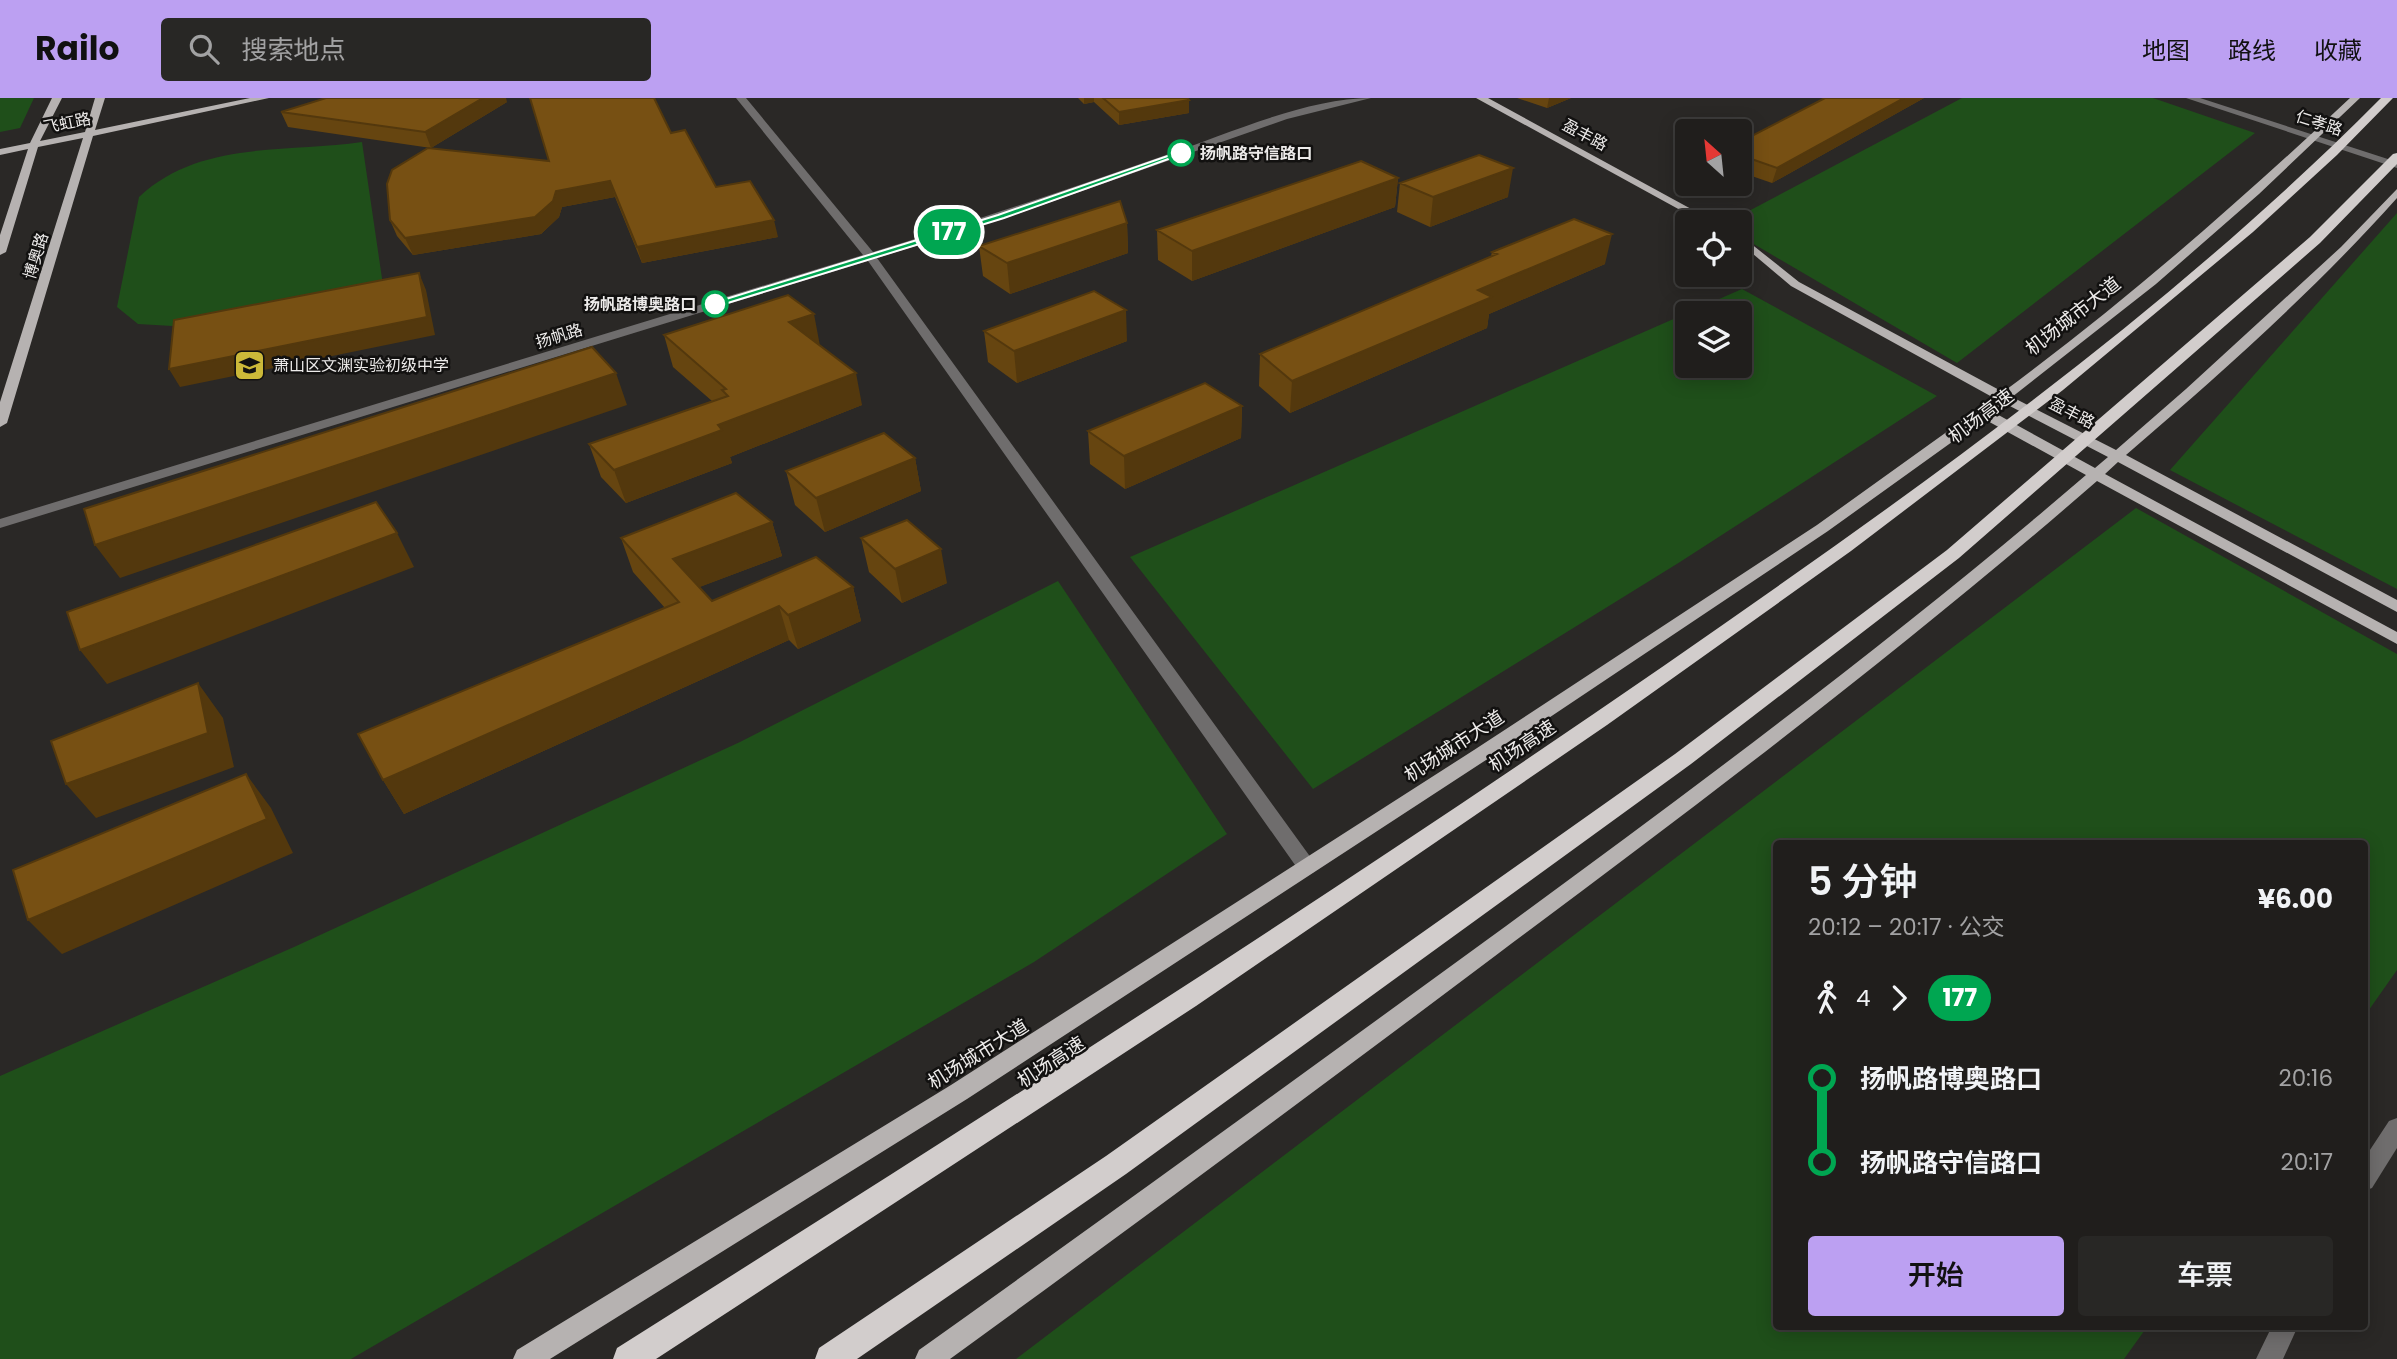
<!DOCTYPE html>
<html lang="zh">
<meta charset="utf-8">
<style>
body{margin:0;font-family:Poppins,"Noto Sans SC",sans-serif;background:#282725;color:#f1f3f6;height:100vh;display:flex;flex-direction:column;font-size:26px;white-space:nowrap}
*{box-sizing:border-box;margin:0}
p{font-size:23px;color:#a2a2a3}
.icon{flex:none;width:38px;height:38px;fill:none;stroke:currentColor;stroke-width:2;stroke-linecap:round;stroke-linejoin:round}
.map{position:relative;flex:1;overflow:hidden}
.sheet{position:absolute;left:1773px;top:742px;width:595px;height:490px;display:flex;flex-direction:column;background:#201e1c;border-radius:7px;box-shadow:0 4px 18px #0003,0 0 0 2px #3d3c3b}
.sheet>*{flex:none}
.badge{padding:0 14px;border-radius:23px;font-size:24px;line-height:46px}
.needle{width:46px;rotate:333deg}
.tools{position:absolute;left:1675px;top:21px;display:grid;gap:14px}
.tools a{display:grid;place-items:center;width:77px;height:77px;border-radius:7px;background:#201e1c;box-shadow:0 4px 18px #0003,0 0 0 2px #3d3c3b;font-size:35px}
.map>.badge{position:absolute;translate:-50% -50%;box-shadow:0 0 0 4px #fff}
.legs{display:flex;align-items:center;gap:10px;height:77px;padding:0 35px;font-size:23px}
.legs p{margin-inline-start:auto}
.head{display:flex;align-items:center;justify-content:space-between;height:119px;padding:0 35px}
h1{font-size:38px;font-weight:600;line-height:52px}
.action{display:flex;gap:14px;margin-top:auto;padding:14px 35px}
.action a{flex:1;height:80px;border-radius:7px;background:#bca0f2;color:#111;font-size:28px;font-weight:600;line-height:80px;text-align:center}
.action a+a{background:#282725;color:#f1f3f6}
ul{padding:0 35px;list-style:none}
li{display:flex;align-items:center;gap:24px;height:84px;font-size:26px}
li i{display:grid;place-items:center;width:10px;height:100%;margin:0 9px;background:currentColor}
li i::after{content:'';width:18px;height:18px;margin:-9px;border:5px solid;border-radius:50%;background:#201e1c}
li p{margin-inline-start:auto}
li:first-child i{background:linear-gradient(#0000 50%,currentColor 0)}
li:last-child i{background:linear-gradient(currentColor 50%,#0000 0)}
header{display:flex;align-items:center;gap:42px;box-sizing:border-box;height:98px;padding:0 35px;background:#bca0f2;color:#111}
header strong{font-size:33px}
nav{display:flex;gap:38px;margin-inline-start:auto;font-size:24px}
.search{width:490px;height:63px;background:#282725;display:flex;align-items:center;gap:18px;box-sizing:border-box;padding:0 24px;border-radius:7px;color:#a2a2a3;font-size:26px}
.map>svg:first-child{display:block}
</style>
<header>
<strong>Railo</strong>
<div class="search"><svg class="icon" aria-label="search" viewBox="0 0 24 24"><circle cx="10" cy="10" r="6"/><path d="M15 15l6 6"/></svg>搜索地点</div>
<nav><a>地图</a><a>路线</a><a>收藏</a></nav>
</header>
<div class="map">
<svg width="2397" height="1261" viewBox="0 0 2397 1261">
<rect width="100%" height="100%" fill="#2a2826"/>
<!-- green -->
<path fill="#1f4f1a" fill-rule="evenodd" d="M0,0H34L20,30L0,34Z
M1962,0H2153L2255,35L1957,265L1740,138V124H1728Z
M362,44L384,194L207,230L138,226L117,209L139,99C199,42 287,55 362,44Z
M2397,115V491L2170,372Z
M1742,191L1937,298L1680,464L1313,691L1130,459ZM1687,215H1740V268H1687Z
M2136,410L2397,556V872L2364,919V746H1776V1228L2147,1229L2124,1261H1016Z
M1058,483L1227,736L1034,864L351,1261H0V978L294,849L740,644Z"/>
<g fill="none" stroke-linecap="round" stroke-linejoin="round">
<!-- minor -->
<path fill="#6f6d6d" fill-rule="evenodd" d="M736,0H746L873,154C971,124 1069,91 1166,57C1227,36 1307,0 1371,0L1287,21L1005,120L877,160L1314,764L1317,769L1314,774L1307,777L1300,774L868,163L0,430V421L863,157Z
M2186,0H2200L2397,64V70Z
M2397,1020V1050L2372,1090L2364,1093V1061L2389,1023Z
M2272,1228H2298L2283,1261H2256Z"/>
<!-- major -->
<path fill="#b6b2b1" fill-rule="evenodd" d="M52,0H62L40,43L85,34L95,0H105L95,32L250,0H269L93,38L7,325L0,329V304L83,40L38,49L6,154L0,157V137L28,51L0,57V51L30,45Z
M1476,0H1488L1715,124H1702Z
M2350,0H2360L2259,96L2156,186L2012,299L2116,352L2186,291L2341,149L2397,91V100C2314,193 2220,276 2126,357L2397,502V514L2118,364L2105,376L2397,534V546L2097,383C1905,550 1703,703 1499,855C1317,992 1134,1127 950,1261H915L919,1252C1108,1117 1296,981 1484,844C1689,694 1893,543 2086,377L1984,321L1828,433L1486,662L967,1001L550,1261H513L517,1252L951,987L1474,652L1817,427L1994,300L1791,188L1740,145V137L1799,184L2003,294C2125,204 2239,104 2350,0ZM2004,305L2108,359L2095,370L1993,314Z"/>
<!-- highway -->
<path fill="#d2cdcc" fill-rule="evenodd" d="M2381,0H2393L2337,57L2253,134L2063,292L1851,453L1607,627L1196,908L656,1261H613L617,1250C970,1027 1322,804 1665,567C1914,394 2167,216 2381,0Z
M2397,55V66L2320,145L1959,460L1691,666L1126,1076L857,1261H815L819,1250L1106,1058L1675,656L1947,452L2310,139L2393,56Z"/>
</g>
<!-- wall -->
<path fill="#664510" d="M1078,0H1187L1189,2V15L1119,27L1094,4L1084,6Z
M1517,0H1571L1547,10Z
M1825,0H1924L1772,85L1740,74V44Z
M507,4L431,50L288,29L281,14Z
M671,35L716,89L778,139L642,165L615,99L562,109L559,119L541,136L413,157L397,138L390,122L549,63Z
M1398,80L1395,109L1192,183L1158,162L1157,132Z
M1400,85L1508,99L1430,129L1397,114Z
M1127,125L1128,155L1010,196L983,178L979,148Z
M1492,154L1605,166L1489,216L1487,230L1290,315L1259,288L1260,256L1491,158Z
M984,233L1127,243L1017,285L988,264Z
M664,237L820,248L862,307L730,359L732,365L626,405L601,379L589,346L712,303L673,269Z
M1242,308L1241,340L1125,391L1090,366L1088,333Z
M915,360L921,393L825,434L795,407L786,373Z
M772,424L782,458L699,489L712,503L853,489L861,523L798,551L789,542L404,716L383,682L665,510L633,474L621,440Z
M861,440L947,485L902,505L869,474Z"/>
<!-- shaded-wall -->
<path fill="#53380d" d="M483,0H506L507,4L431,50L425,34Z
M1084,0H1094V4L1084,6Z
M1549,0H1571L1547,10Z
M1904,0H1924L1772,85L1777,70Z
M1189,2V15L1119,27V14Z
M1513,70L1508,99L1430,129L1433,99Z
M1398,80L1395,109L1192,183V153Z
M610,83L615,99L562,109L559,119L541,136L413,157L405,140L556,93Z
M774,122L778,139L642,165L637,149Z
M1127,125L1128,155L1010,196L1007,165Z
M1612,136L1605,166L1489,216L1487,230L1290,315L1292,283L1478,192Z
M419,175L426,192L435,237L180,289L169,271Z
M1126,212L1127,243L1017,285L1014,253Z
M814,216L820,248L789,224Z
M616,275L627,307L120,480L95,447Z
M856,275L862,307L730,359L732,365L626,405L614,372L718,327Z
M1242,308L1241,340L1125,391L1124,358Z
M915,360L921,393L825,434L816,400Z
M772,424L782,458L684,495L673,461Z
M397,435L414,469L107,586L80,552Z
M941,451L947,485L902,505L895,471Z
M853,489L861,523L798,551L788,517Z
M779,508L789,542L404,716L383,682Z
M198,585L223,620L234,669L96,720L66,686Z
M246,676L271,710L293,755L62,856L28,822Z"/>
<!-- building -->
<path fill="#775013" stroke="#53380d" stroke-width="2" d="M326,0H483L425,34L281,14Z
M530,0H654L671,35L685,32L716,89L750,83L774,122L637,149L610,83L556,93L553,103L535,119L405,140L390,122L387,86L392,72L428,50L549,63Z
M1103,0H1187L1189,2L1119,14Z
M1825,0H1904L1777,70L1740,57V44Z
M1479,57L1513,70L1433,99L1400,85Z
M1361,63L1398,80L1192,153L1157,132Z
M1120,103L1127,125L1007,165L979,148Z
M1574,121L1612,136L1478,192L1492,199L1292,283L1260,256L1497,156L1492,154Z
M419,175L427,219L169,271L174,222Z
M1094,193L1126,212L1014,253L984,233Z
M788,197L814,216L789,224L856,275L718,327L722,332L614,372L589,346L728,298L722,292L726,291L664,237Z
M592,249L616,275L95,447L84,411Z
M1205,285L1242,308L1124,358L1088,333Z
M884,335L915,360L816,400L786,373Z
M736,395L772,424L673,461L712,503L816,459L853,489L788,517L779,508L383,682L358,636L679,504L621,440Z
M376,404L397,435L80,552L67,514Z
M907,422L941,451L895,471L861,440Z
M198,585L208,635L66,686L51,643Z
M246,676L267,721L28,822L13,772Z"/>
<!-- line-1 -->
<path fill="#00a651" stroke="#fff" stroke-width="2" d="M1179,54L1185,55L1004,120L718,208L710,206L998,117Z"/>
<!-- icons -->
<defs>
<symbol id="school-square" viewBox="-11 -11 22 22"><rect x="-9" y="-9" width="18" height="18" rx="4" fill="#ccb939" stroke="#121110"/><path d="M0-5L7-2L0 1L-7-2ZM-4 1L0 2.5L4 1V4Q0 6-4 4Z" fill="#111"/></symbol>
</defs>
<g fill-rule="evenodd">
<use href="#school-square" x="232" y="250" width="35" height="35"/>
</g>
<!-- markers -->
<g fill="#fff" stroke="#00a651" stroke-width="3.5">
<circle cx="1181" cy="55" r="12"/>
<circle cx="715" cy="206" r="12"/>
</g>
<g text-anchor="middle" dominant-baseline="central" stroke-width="5" stroke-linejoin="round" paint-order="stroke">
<!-- far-street labels -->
<g font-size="16" fill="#edebea" stroke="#121110">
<text transform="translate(67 25) rotate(-11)">飞虹路</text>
<text transform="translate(2319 25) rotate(18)">仁孝路</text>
<text transform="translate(1585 37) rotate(28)">盈丰路</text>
<text transform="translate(36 158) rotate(-73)">博奥路</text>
<text transform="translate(559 238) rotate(-17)">扬帆路</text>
<text transform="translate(2072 315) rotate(27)">盈丰路</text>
</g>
<!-- far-stop labels -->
<g font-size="16" font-weight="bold" fill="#edebea" stroke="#121110" text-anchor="start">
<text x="1200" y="55">扬帆路守信路口</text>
<text x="696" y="206" text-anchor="end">扬帆路博奥路口</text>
</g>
<!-- far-poi labels -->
<g font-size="16" fill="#edebea" stroke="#121110" text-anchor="start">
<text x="273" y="267">萧山区文渊实验初级中学</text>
</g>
<!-- street labels -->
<g font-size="19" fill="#edebea" stroke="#121110">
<text transform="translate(2073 218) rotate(-38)">机场城市大道</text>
<text transform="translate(1981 318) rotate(-37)">机场高速</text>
<text transform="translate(1454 648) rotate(-33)">机场城市大道</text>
<text transform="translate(1522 648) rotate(-34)">机场高速</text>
<text transform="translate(978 956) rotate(-32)">机场城市大道</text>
<text transform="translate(1051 964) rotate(-33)">机场高速</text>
</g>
</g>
</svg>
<div class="tools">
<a><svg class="needle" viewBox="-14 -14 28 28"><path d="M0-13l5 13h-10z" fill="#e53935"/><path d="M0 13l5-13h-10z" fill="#a2a2a3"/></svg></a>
<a><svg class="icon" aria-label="locate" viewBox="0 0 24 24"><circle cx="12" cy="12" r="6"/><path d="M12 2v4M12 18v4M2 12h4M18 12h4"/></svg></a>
<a><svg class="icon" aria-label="layers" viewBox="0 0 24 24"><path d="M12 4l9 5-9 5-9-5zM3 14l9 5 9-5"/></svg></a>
</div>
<b class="badge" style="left:949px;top:134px;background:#00a651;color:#fff">177</b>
<section class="sheet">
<div class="head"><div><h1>5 分钟</h1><p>20:12 – 20:17 · 公交</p></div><b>¥6.00</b></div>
<div class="legs"><svg class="icon" aria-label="walk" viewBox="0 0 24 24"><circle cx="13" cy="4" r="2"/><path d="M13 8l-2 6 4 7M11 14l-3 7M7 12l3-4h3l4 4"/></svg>4<svg class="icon" aria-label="forward" viewBox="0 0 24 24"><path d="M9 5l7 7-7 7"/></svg><b class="badge" style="background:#00a651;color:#fff">177</b></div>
<ul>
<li><i style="color:#00a651"></i><b>扬帆路博奥路口</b><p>20:16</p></li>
<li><i style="color:#00a651"></i><b>扬帆路守信路口</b><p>20:17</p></li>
</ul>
<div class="action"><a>开始</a><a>车票</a></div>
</section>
</div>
